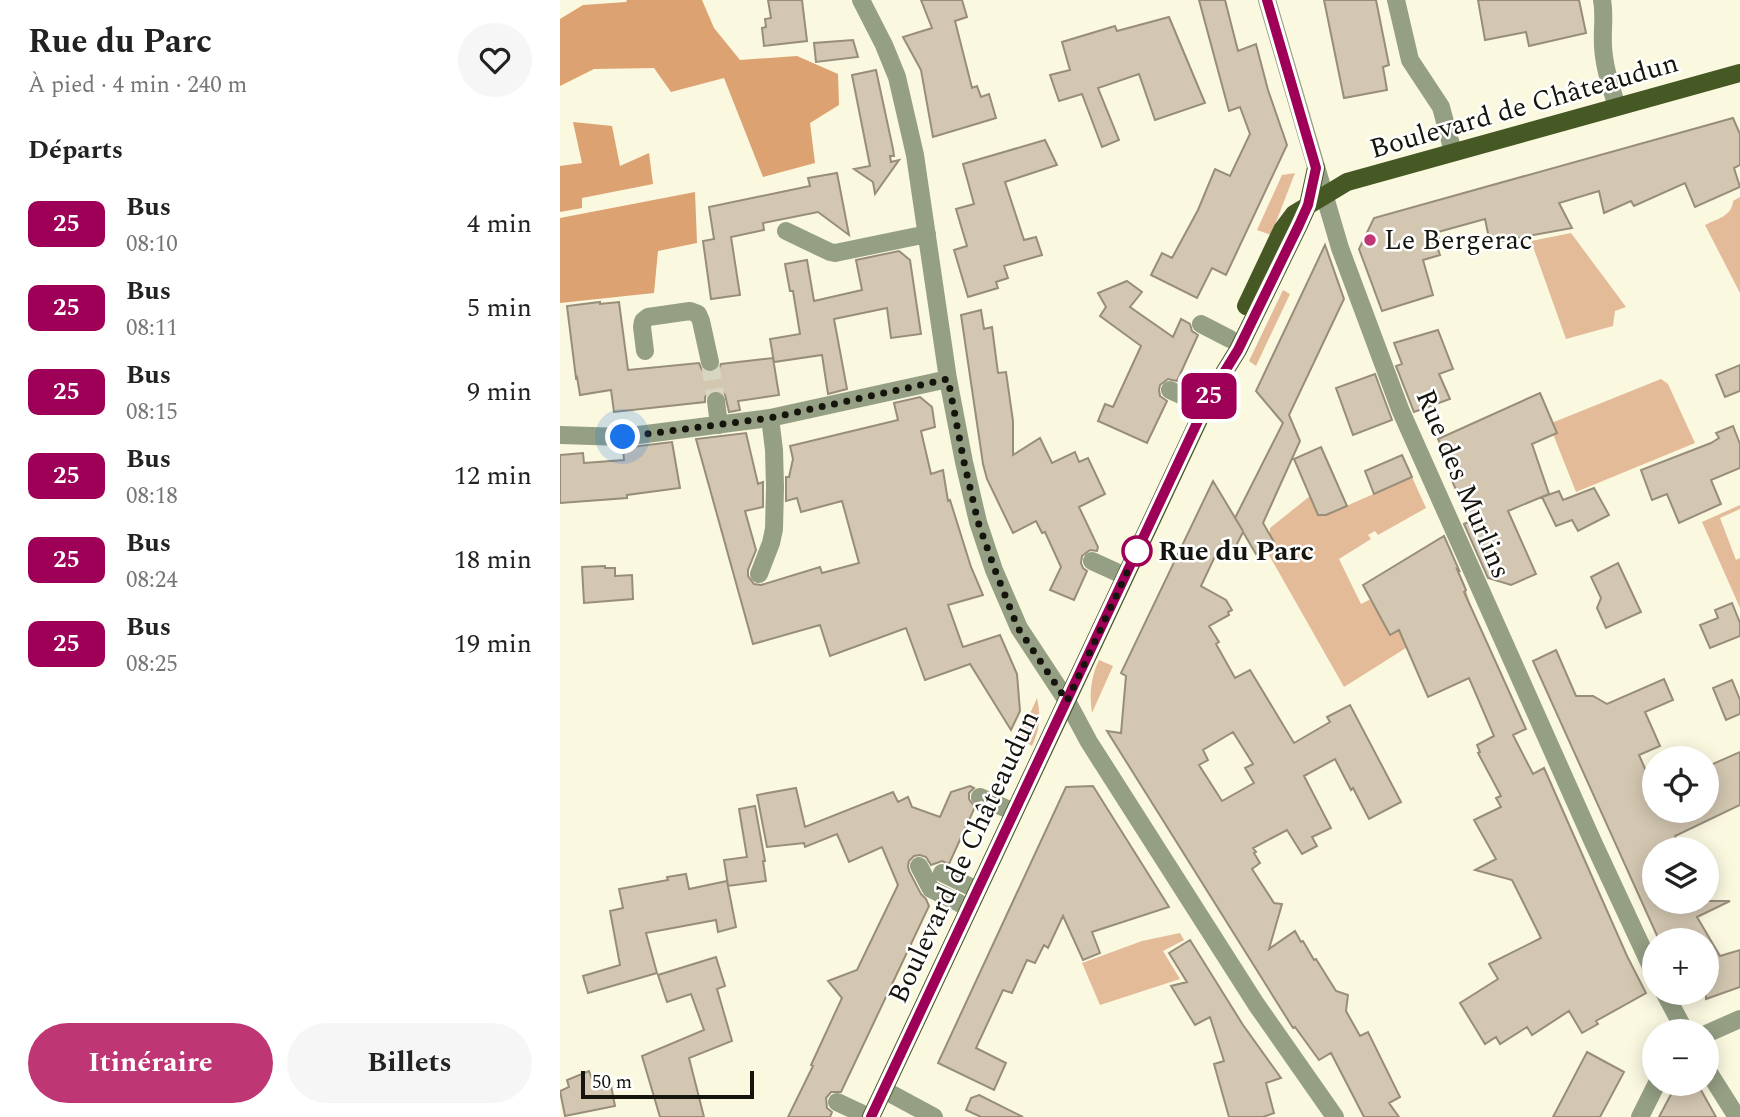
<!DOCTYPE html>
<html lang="fr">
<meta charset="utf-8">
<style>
body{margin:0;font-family:Spectral,serif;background:#f6f6f6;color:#222;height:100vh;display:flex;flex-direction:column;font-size:26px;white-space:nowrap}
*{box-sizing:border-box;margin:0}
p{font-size:23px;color:#767676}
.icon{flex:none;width:38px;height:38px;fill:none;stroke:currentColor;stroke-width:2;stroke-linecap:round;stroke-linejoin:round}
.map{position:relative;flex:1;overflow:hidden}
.drawer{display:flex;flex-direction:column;background:#fff;width:560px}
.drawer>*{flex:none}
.badge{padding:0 14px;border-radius:10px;font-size:24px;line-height:46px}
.tools{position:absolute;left:1082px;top:746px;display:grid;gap:14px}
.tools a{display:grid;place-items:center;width:77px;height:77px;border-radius:50%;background:#fff;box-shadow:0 4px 18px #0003;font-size:35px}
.scale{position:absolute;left:21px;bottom:18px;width:173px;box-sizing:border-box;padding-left:7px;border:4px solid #16150d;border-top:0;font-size:19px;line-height:24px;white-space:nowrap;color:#16150d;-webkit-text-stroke:5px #fff;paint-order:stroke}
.you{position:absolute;width:35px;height:35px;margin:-18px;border:5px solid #fff;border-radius:50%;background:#1a73e8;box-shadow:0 0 0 10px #1a73e833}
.map>.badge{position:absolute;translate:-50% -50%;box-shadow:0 0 0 4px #fff}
h2{padding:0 28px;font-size:26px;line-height:63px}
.round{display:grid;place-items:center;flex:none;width:74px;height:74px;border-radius:37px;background:#f6f6f6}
.head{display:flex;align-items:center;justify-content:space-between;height:119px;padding:0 28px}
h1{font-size:33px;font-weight:700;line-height:52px}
.button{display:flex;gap:14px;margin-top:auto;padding:14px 28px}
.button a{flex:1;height:80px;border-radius:42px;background:#be3673;color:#fff;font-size:28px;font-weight:700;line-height:80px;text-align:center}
.button a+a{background:#f6f6f6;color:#222}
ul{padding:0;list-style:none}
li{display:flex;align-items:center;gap:21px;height:84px;padding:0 28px}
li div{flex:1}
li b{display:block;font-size:26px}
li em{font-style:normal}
li .badge{min-width:77px;font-weight:700;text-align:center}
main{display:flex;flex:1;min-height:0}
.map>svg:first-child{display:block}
</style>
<main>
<section class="drawer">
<div class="head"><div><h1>Rue du Parc</h1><p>À pied · 4 min · 240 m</p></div><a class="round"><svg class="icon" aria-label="heart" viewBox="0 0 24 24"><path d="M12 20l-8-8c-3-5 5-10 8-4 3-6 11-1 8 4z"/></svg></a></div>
<h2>Départs</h2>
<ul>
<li><span class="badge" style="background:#9f0057;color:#fff">25</span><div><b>Bus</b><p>08:10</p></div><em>4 min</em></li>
<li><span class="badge" style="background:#9f0057;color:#fff">25</span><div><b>Bus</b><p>08:11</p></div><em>5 min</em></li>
<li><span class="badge" style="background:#9f0057;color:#fff">25</span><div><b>Bus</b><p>08:15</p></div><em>9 min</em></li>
<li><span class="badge" style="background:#9f0057;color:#fff">25</span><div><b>Bus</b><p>08:18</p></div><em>12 min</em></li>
<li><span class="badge" style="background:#9f0057;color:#fff">25</span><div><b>Bus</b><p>08:24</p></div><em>18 min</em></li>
<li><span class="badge" style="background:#9f0057;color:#fff">25</span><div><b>Bus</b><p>08:25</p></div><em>19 min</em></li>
</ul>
<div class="button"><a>Itinéraire</a><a>Billets</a></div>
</section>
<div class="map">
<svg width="1180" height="1117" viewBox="0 0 1180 1117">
<rect width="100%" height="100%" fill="#faf8df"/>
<!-- green -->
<path fill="#e4bb99" d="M735,173L711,235L697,230L722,175Z
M1180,197V293L1145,225C1157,219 1172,216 1173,201Z
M1011,233L1066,307L1055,311L1053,326L1006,339L971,241Z
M723,290L730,294L696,366L689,361Z
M1101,379L1108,384L1135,443L1016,492L989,424Z
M852,477L866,508L818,535L815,531L808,535L811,539L779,559L801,604L811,599L830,635L906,590L911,607L784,687L709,555L710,528L750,496L758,515H766Z
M1180,505V509L1160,518L1176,560L1180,558V608L1142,522Z
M539,660L553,666L532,713C529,694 531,677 539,660Z
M477,698C481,716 480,729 472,746L459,738Z
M620,933L624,940L603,951L620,979L540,1005L522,963L582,941Z"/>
<!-- forest -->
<path fill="#dca271" d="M67,0H142L154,28L180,60L237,56L278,74L279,105L250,123L255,163L203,177L164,78L111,92L94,68L34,69L0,86V19L23,5L66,2Z
M13,122L52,126L60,166L89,153L93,184L22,198V208L0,212V166L22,163Z
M135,192L137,243L98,251L94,293L0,303V218Z"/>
<!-- building -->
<path fill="#d3c7b1" stroke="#988d79" stroke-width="2" fill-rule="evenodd" d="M208,0H242L247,41L204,46L202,28L206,27L205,19L211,18Z
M361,0H402L407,17L395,21L412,88L417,86L421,97L429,94L436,118L373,137L361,70L343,37L372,28Z
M639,0H665L678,51L696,44L708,90L727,145L666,275L652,268L637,298L591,275L602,253L612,258L638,210L655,169L670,176L690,134L680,107L669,111Z
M764,0H816L829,65L823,67L827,90L784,98Z
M918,0H1019L1026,33L969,46L966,32L925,40Z
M609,17L645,103L595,120L579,74L538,88L559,140L542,147L522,94L499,101L490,75L510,70L502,42L555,26L557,31Z
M293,40L298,57L256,62L254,43Z
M316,70L333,149L334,156H330L331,162L339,160L315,194L313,182L294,169L310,166L292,75Z
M1173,118L1180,134V165L1174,168L1180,187L1135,207L1125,183L1074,206L1071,201L1044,213L1039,191L999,203L1012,228L930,243L925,219L878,232L879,239L875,240L880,255L863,260L873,295L822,311L799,249L814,218Z
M485,140L497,165L445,182L464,240L476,237L482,255L444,266L448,278L436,282L438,288L408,297L394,250L407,246L396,209L414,204L403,164Z
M277,173L289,235L258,212L203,223L204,230L171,237L180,295L151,299L143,241L154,239L149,207L250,186L248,178Z
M765,245L784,299L729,415L740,441L703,523L714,542L696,554L683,532L670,558L657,552L641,586L666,600L672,610L668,612L669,615L649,626L659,642L656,644L675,678L690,670L734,743L770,722L767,717L790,705L841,802L809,819L793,788L791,790L775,759L744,776L771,828L752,837L757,846L742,854L727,830L693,848L696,852L694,853L700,863L692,869L714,903L722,904L709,949L735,931L741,942L743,941L754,960L756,959L776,991L788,995L786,1011L800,1036L808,1032L840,1097L829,1103L839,1117H804L771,1053L759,1060L735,1027L733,1028L547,731L561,733L566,676L561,673L653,481L683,531L675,518L723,423L696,391ZM673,732L693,764L685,768L694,783L662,801L639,765L648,760L643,750Z
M339,251L350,260L361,334L331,338L327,308L274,319L287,389L268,394L262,355L214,362L210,339L240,334L233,291H230L225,264L247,260L254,301L302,290L296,260Z
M567,281L582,292L570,307L613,337L621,319L630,324L632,331L638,335L617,381L608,379L600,385L599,390L600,396L607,401L587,443L538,421L545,404L553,407L581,346L540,316L546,307L538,293Z
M40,302V304L59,302L68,370L139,363L142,370L152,373L158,370L161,364L213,358L219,395L178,401L180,410L169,412L165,395L161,391L155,390L149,392L145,397V402L54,412L51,390L20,395L17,377L16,378L7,306Z
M421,310L424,329L432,327L438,373L446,372L453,421V455L480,438L492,463L515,452L519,462L528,458L545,494L519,507L538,547L537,551L530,550L522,556L521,563L523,568L527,571L514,600L490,590L501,567L485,532L482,533L476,521L453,533L427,479L423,464L401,315Z
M878,330L893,369L879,374L890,399L854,412L836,366L842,364L834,343Z
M1180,365V391L1165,397L1156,375Z
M815,374L832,420L793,435L776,388Z
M980,393L997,433L972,444L989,494L948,511L976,574L951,585L928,578L904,524L910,521L889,474L893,472L878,439Z
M360,397L372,407L375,427L361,431L371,474L383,470L388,501L390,500L411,567L423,595L388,605L403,647L440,635L457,674L460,711L451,730L410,664L365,680L346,628L270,656L260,625L193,644L136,439L186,433L198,484L203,482V507L185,511L196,550L188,570V576L194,584L201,585L260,567L262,573L299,563L282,501L241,512L237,498L226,501V477H229L233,459L230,446L338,420L334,403Z
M1173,426L1180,444V468L1151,480L1161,504L1119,523L1107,494L1092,500L1081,470L1151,443L1159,438L1156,433Z
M112,442L120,488L67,495V498L0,503V455L23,453L24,463L64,460L63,448Z
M761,447L787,506L766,515H758L734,459Z
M842,455L852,477L814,494L805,471Z
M1034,488L1049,515L1018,531L1012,520L996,526L982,497L999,491L1003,500Z
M884,536L899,570L897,569L906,590L904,592L966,729L953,735L973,774L984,768L1067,956L1086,993L1036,1021L1038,1024L1022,1033L1009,1011L972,1035L967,1027L940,1044L936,1037L925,1044L900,1003L938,979L929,964L981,938L952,880L915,870L936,859L914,820L941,807L936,798L941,796L918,753L920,752L917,745L934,736L909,678L868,697L839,630L830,635L803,585Z
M1058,563L1081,612L1046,628L1037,608L1041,598L1031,577Z
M45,566V568H55V576L72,575L73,599L24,603L22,567Z
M1172,603L1180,623V636L1150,648L1140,625L1158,618L1155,610Z
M996,650L1016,696H1033L1047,704L1104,679L1113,700L1085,712L1100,746L1079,755L1094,789V810H1146V767L1180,752V805L1115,836L1121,849H1094V901H1170L1137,917L1160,956L1180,950V987L1146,999V940H1099L973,661Z
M1172,680L1180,700V714L1166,720L1153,688Z
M410,786L414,788L409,793V799L415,807L389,864L382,861L371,865L366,857L360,855L354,856L349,861L348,866L349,871L361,894L366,899L369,906L281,1092H271L266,1098L267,1108L272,1112L270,1117H228L253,1066L251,1065L282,998L268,981L297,970L338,885L322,847L289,862L277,834L245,847L244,843L207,847L197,795L236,788L245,827L333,792L338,802L348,797L352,807L380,817L391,792Z
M533,786L609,907L532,932L540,953L523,960L503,916L488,948L484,945L475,963L467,960L452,993L443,990L416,1048L446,1063L434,1090L378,1063L506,787Z
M195,806L205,861H203L206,881L168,886L164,860L187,857L179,809Z
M126,874L129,889L167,881L176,927L158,932L156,920L86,933L97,973L28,993L23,976L60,965L50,911L63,908L59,889L108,880L107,877Z
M630,940L683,1025L721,1078L706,1083L714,1113L703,1117H669L654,1064L664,1061L650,1017L635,1025L611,986L627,982L609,953Z
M156,957L165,986L157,989L172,1041L129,1058L144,1117H100L82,1056L144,1030L131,994L107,1002L98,975Z
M1027,1052L1064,1072L1040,1117H993Z
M29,1071L34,1084L50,1080L55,1106L5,1116L0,1091L9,1087L7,1080Z
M1117,1083H1137L1156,1117H1099Z
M419,1095L463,1117H421L406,1110L411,1098Z"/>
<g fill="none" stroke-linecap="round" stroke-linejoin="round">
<!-- minor-tunnel -->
<path stroke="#d8d6c0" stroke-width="18" stroke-dasharray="18 9" stroke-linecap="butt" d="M150,362L156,401"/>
<!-- minor -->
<path stroke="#949f83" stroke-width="18" d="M301,0L324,45L337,77L355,155L388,379L404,462L418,522L434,570L459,628L507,701L529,742L696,1004L775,1117
M707,0L780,248L840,409L1033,842L1094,973
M836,0L850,60L881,107L893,152
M1042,0C1045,16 1042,30 1043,46C1044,67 1051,87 1057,107
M226,231L270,252L275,253L367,234
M641,324L670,339
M85,351L82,327L83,321L88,317L130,311L138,314L141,321L150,362
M610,390L645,406
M156,401L159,425
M0,435L63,437L210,418L388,379
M532,561L565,576
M199,574L211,543L214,529L215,487L214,450L210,418
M420,797L454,812
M359,866L371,889L409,908
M382,873L417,890
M1104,992L1125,1031
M1146,1034L1180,1019
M1146,1068L1177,1117
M324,1090L374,1117
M277,1102L309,1117
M1080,1117L1097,1083"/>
<!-- major -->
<path stroke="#465823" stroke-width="18" d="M686,306L722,230L734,214L787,182L1180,73
M311,1117L652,392L678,350L739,225L748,205L756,168"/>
</g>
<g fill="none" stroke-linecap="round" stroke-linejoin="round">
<defs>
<path id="line" d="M311,1117L645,406L652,392L678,350L739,225L748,205L756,168L707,0"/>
</defs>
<!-- line casing -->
<use href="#line" stroke="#fff" stroke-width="16"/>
<!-- line -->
<use href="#line" stroke="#9f0057" stroke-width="10"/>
<!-- walk -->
<path stroke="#16150d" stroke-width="7" stroke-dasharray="0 12.6" d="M63,437L210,418L388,379L404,462L418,522L435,570L458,628L507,701L577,551"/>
</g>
<!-- markers -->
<circle fill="#be3673" stroke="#fff" stroke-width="2.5" cx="810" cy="240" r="7"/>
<circle fill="#fff" stroke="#9f0057" stroke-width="3.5" cx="577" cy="551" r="14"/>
<g text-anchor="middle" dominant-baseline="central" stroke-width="5" stroke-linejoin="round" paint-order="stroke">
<!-- street labels -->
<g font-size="28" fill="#16150d" stroke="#fff">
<text transform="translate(964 106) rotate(-16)">Boulevard de Châteaudun</text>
<text transform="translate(903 484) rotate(67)">Rue des Murlins</text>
<text transform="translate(404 857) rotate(-65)">Boulevard de Châteaudun</text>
</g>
<!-- poi labels -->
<g font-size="28" fill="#16150d" stroke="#fff" text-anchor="start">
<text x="824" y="240">Le Bergerac</text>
</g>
<!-- stop labels -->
<g font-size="28" font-weight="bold" fill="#16150d" stroke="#fff" text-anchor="start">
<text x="598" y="551">Rue du Parc</text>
</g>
</g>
</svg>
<div class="tools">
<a><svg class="icon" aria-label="locate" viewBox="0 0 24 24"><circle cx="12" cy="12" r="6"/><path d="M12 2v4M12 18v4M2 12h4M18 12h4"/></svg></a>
<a><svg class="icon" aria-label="layers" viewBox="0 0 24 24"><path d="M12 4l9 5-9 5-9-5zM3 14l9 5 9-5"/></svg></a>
<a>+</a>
<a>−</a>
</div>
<div class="scale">50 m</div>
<div class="you" style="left:63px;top:437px"></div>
<b class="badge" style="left:649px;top:396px;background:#9f0057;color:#fff">25</b>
</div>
</main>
